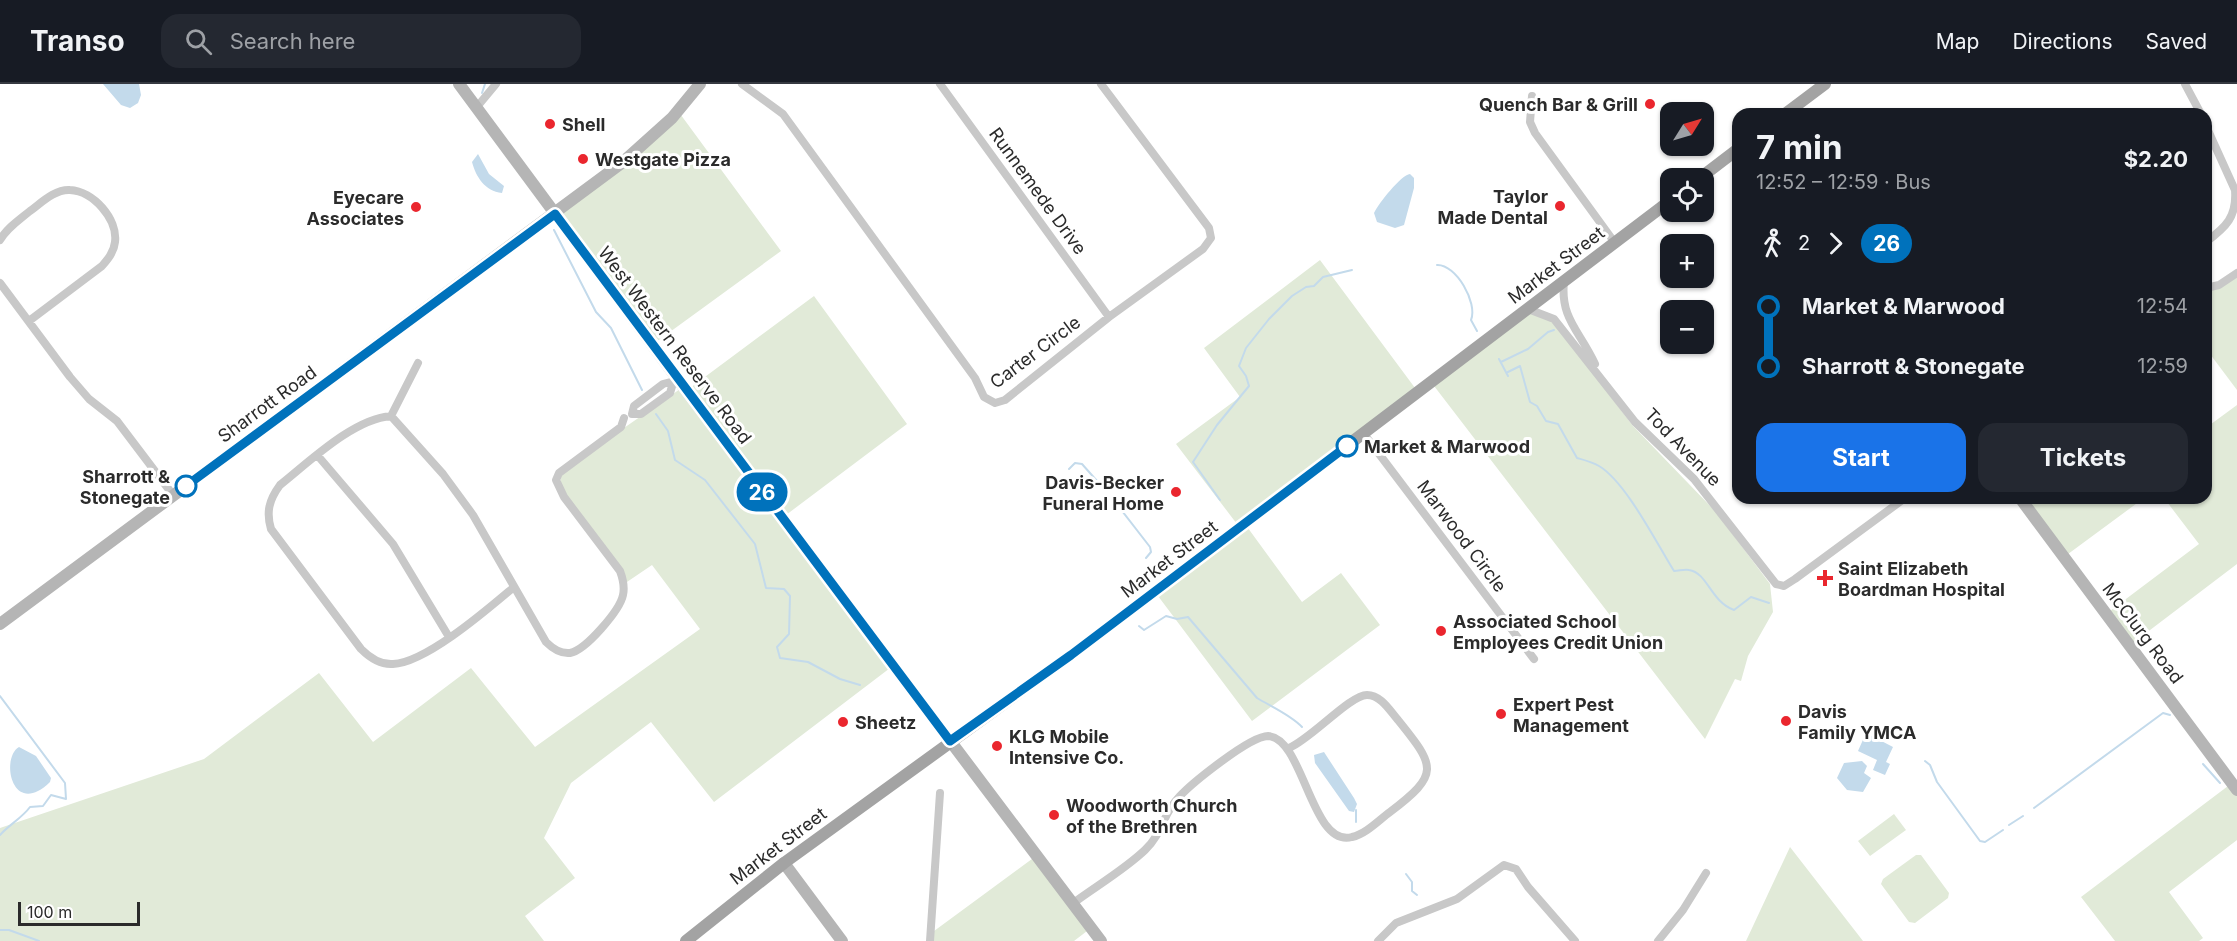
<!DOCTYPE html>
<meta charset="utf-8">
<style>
body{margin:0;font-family:Inter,sans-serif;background:#242831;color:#f1f3f6;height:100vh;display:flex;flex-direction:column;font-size:22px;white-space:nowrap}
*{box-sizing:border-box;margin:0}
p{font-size:20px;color:#9ea1a6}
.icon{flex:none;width:33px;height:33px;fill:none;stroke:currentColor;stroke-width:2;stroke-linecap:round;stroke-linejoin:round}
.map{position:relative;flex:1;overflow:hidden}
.drawer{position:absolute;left:1732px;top:24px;width:480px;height:396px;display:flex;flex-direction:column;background:#171b24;border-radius:18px;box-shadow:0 2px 4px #0004}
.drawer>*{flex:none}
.badge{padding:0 12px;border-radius:20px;font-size:21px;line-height:39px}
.needle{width:39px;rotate:53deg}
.buttons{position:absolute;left:1660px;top:18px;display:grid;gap:12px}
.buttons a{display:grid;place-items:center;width:54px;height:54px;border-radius:12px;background:#171b24;box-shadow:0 2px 4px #0004;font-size:30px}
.scale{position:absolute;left:18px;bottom:15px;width:122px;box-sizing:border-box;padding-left:6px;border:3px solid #2b2b2b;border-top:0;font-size:16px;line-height:21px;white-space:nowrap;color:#2b2b2b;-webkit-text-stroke:4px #fff;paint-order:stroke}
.map>.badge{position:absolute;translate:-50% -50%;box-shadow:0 0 0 3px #fff}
.legs{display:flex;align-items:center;gap:9px;height:66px;padding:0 24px;font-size:20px}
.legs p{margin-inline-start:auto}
.overview{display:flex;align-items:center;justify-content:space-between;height:102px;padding:0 24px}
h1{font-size:33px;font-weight:700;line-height:45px}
.primary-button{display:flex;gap:12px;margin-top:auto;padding:12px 24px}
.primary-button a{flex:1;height:69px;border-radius:18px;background:#1a73e8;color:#fff;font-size:24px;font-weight:700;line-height:69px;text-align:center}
.primary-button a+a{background:#242831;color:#f1f3f6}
ul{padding:0 24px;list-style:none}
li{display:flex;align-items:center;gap:21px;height:60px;font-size:22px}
li i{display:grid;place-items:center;width:9px;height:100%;margin:0 8px;background:currentColor}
li i::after{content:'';width:15px;height:15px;margin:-8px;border:4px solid;border-radius:50%;background:#171b24}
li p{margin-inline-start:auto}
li:first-child i{background:linear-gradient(#0000 50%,currentColor 0)}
li:last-child i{background:linear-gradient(currentColor 50%,#0000 0)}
header{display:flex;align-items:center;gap:36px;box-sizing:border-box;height:84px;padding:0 30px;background:#171b24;border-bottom:2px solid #363941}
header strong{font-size:28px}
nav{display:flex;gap:33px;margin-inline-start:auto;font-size:21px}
.search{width:420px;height:54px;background:#242831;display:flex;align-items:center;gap:15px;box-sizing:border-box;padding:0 21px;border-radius:18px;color:#9ea1a6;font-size:22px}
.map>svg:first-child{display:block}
</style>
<header>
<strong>Transo</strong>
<div class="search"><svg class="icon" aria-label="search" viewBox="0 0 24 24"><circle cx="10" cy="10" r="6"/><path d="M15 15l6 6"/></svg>Search here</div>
<nav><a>Map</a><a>Directions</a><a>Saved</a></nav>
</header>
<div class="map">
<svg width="2237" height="857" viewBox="0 0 2237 857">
<rect width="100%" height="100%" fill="#fff"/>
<!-- green -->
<path fill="#e1ead8" d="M678,27L781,167L652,261L555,130Z
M1320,176L1418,308L1245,440L1302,518L1341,489L1380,541L1252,637L1155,508L1240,444L1176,360L1240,313L1204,264Z
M2237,190V306L2207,266V204Z
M814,212L907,340L782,434L894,581L714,718L651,638L571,699L544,754L575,794L525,832L544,857H0V744L204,675L319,589L373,658L471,584L535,663L700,545L652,481L624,500L620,487L564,413L559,389L683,303L686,307Z
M1528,225L1553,237L1633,342L1716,428L1770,500L1773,528L1748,572L1741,597L1735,595L1705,655L1431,298Z
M2237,321V480L2129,562L2106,530L2199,460L2164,414H2206L2207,343Z
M2023,414H2144L2064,473Z
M2232,699L2237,706V756L2169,808L2203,854L2199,857H2115L2081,813Z
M1894,730L1906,746L1870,772L1858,757Z
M1790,763L1863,857H1746Z
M1916,771H1921L1949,809L1948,814L1915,839L1909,838L1881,800L1883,795Z
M1036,772L1091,844L1074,857H930V850Z"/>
<!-- water -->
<path fill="#c3daeb" d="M103,0H139L141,11L138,19L130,24L121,21Z
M478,70L489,90L504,102L502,109C485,107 476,93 472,78Z
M1410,90L1414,94V104L1404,141L1395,144L1377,138L1374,129C1379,119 1401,91 1410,90Z
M1866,649L1893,663L1886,678L1890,680L1885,691L1873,686L1877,676L1858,667Z
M19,663L36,672L51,694L50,698C12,735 0,674 19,663Z
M1324,668L1354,714L1357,720L1354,728L1349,727L1315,679L1314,671Z
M1862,677L1867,682L1864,689L1871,694L1863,708L1847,706L1837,694L1844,679Z"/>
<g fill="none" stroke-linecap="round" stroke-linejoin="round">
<!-- stream -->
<path stroke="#c3daeb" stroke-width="2" d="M482,9L485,0
M554,146L596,228L611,244L642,306
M1437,181C1456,180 1478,219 1471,236L1477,247
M1499,275L1508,292
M1501,278L1528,265L1548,248L1554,246
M1508,288L1520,282L1530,318L1537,322L1546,337L1558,340L1577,374C1584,376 1592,378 1599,382C1626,398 1657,460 1674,487C1679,487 1684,485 1689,486C1708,489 1710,517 1734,526L1751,513L1769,519
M656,330L668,347L675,376L705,396L755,460L766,504L784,505L790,512L789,550L777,563L780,574L808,578L840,595L860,601
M1069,385L1075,379L1082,380L1105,406
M1220,416L1193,378L1217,341L1249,302L1246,292L1239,282L1246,264L1269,235L1292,212L1306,203L1314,202L1323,193L1352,186
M1119,423L1150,463L1151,468L1146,474
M1139,542L1144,546L1166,532L1177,535L1188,533L1257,614C1270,622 1291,631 1302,643
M0,612L65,699L66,715L51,711L43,722L30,723C22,734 10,740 0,751
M1925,677L1930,681L1937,698L1980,757L1985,758L2003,746
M2203,680L2220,699
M2034,724L2163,629L2170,631
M1356,738V726
M2009,741L2023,732
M1406,790L1412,798V807L1417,811
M0,846H9L39,857"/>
<!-- street -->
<path stroke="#c8c8c8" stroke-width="8" d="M742,0L783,30L975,294L984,313L995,319L1005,316L1109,233L1203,165L1211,154L1209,144L1101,0
M940,0L1109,233
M2185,0L2201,30
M1532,12L1530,38L1535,49L1615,159
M476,24L496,0
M2206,42L2235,106C2237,133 2226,143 2206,158
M0,156C7,144 19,136 30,127C41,119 55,105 70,106C93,107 118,135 115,158C114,168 108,175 102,182L29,237
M1564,197C1560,235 1580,247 1595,280
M0,199L70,293L89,315L117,337L173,411
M2206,204L2219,201L2237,189
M1528,225L1554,235L1635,338L1694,395L1776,500L1784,502L1795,495L1905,414
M418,279L391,332C353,335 309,378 280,401C269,416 266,428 271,445L361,565C370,574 380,581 393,580C426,579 489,524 514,503
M673,299L670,309L641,330H632L634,322L663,300L678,296
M391,332L443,390L473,431L546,558C553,565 560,570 570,569C586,566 620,526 623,511C625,502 623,495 620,487L564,413L556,396L559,389L621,343L624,334
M1364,350L1534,575
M318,372L393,460L449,553
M1072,820C1096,802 1124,786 1145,766C1163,749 1163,729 1179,713C1192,699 1250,652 1268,652C1304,654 1311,764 1352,753C1366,750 1379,736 1390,728C1440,690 1436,683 1398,636C1390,627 1381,611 1367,611C1350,611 1311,655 1289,664
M930,857L940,709
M1378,857L1396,839L1457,815L1504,781L1516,785L1528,803L1575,857
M1658,857L1683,826L1706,789"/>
<!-- secondary -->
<path stroke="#b5b5b5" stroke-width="12" d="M459,0L682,301L1101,857
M2020,414L2237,706
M0,540L623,78L672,34L700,0
M784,779L842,857"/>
<!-- primary -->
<path stroke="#a3a3a3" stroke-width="12" d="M1785,30L1825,0
M1700,94L1738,65
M686,857L784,779L1071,571L1671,116"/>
</g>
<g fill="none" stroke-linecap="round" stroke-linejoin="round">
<defs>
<path id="line-1" d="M186,402L555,130L950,657L1071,571L1347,362"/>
</defs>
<!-- line-1 casing -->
<use href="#line-1" stroke="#fff" stroke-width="14"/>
<!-- line-1 -->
<use href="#line-1" stroke="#0072bc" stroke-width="9"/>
</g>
<!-- markers -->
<g fill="#ea262e" stroke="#fff" stroke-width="2">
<circle cx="1650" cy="20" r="6"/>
<circle cx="550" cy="40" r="6"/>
<circle cx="583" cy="75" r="6"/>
<circle cx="1560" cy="122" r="6"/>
<circle cx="416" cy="123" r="6"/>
<circle cx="1176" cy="408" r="6"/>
<path d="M1822 485h6v6h6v6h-6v6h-6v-6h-6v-6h6z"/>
<circle cx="1441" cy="547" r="6"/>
<circle cx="1501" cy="630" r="6"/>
<circle cx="1786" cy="637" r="6"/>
<circle cx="843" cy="638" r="6"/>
<circle cx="997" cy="662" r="6"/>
<circle cx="1054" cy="731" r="6"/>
</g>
<g fill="#fff" stroke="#0072bc" stroke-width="3">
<circle cx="1347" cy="362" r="10"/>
<circle cx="186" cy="402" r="10"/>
</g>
<g text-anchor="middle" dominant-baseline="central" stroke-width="6" stroke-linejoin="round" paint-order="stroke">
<!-- poi labels -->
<g font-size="18" font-weight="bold" fill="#2b2b2b" stroke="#fff" text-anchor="start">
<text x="1638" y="20" text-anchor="end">Quench Bar &amp; Grill</text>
<text x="562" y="40">Shell</text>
<text x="595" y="75">Westgate Pizza</text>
<text x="1548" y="112" text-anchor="end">Taylor<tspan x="1548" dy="21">Made Dental</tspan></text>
<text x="404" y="113" text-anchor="end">Eyecare<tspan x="404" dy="21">Associates</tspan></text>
<text x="1164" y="398" text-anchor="end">Davis-Becker<tspan x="1164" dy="21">Funeral Home</tspan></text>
<text x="1838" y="484">Saint Elizabeth<tspan x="1838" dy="21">Boardman Hospital</tspan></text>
<text x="1453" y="537">Associated School<tspan x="1453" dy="21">Employees Credit Union</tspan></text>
<text x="1513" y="620">Expert Pest<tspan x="1513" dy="21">Management</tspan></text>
<text x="1798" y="627">Davis<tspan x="1798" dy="21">Family YMCA</tspan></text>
<text x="855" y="638">Sheetz</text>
<text x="1009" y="652">KLG Mobile<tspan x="1009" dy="21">Intensive Co.</tspan></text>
<text x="1066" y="721">Woodworth Church<tspan x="1066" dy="21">of the Brethren</tspan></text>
</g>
<!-- street labels -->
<g font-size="18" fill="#2b2b2b" stroke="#fff">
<text transform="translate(1038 107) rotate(54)">Runnemede Drive</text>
<text transform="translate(1556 181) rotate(-37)">Market Street</text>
<text transform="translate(675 261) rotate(53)">West Western Reserve Road</text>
<text transform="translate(1035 268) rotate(-37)">Carter Circle</text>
<text transform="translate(267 320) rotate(-36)">Sharrott Road</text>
<text transform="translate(1683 363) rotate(46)">Tod Avenue</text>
<text transform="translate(1462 452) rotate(53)">Marwood Circle</text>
<text transform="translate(1169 475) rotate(-37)">Market Street</text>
<text transform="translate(2143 549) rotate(53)">McClurg Road</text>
<text transform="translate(778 762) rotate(-37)">Market Street</text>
</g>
<!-- stop labels -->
<g font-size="18" font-weight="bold" fill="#2b2b2b" stroke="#fff" text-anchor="start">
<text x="1364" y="362">Market &amp; Marwood</text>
<text x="170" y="392" text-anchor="end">Sharrott &amp;<tspan x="170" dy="21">Stonegate</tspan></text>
</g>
</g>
</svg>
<div class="buttons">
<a><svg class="needle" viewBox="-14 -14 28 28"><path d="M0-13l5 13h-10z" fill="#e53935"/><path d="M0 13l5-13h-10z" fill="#9ea1a6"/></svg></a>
<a><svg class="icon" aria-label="locate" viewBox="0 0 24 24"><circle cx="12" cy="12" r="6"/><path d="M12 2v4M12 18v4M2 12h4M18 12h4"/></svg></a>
<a>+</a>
<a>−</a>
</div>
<div class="scale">100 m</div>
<b class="badge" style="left:762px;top:408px;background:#0072bc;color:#fff">26</b>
<section class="drawer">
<div class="overview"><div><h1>7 min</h1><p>12:52 – 12:59 · Bus</p></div><b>$2.20</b></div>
<div class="legs"><svg class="icon" aria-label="walk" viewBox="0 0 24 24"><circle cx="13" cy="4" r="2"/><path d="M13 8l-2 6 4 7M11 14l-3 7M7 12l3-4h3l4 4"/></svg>2<svg class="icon" aria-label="forward" viewBox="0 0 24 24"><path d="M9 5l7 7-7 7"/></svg><b class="badge" style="background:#0072bc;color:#fff">26</b></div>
<ul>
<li><i style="color:#0072bc"></i><b>Market &amp; Marwood</b><p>12:54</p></li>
<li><i style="color:#0072bc"></i><b>Sharrott &amp; Stonegate</b><p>12:59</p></li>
</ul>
<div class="primary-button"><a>Start</a><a>Tickets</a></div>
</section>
</div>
